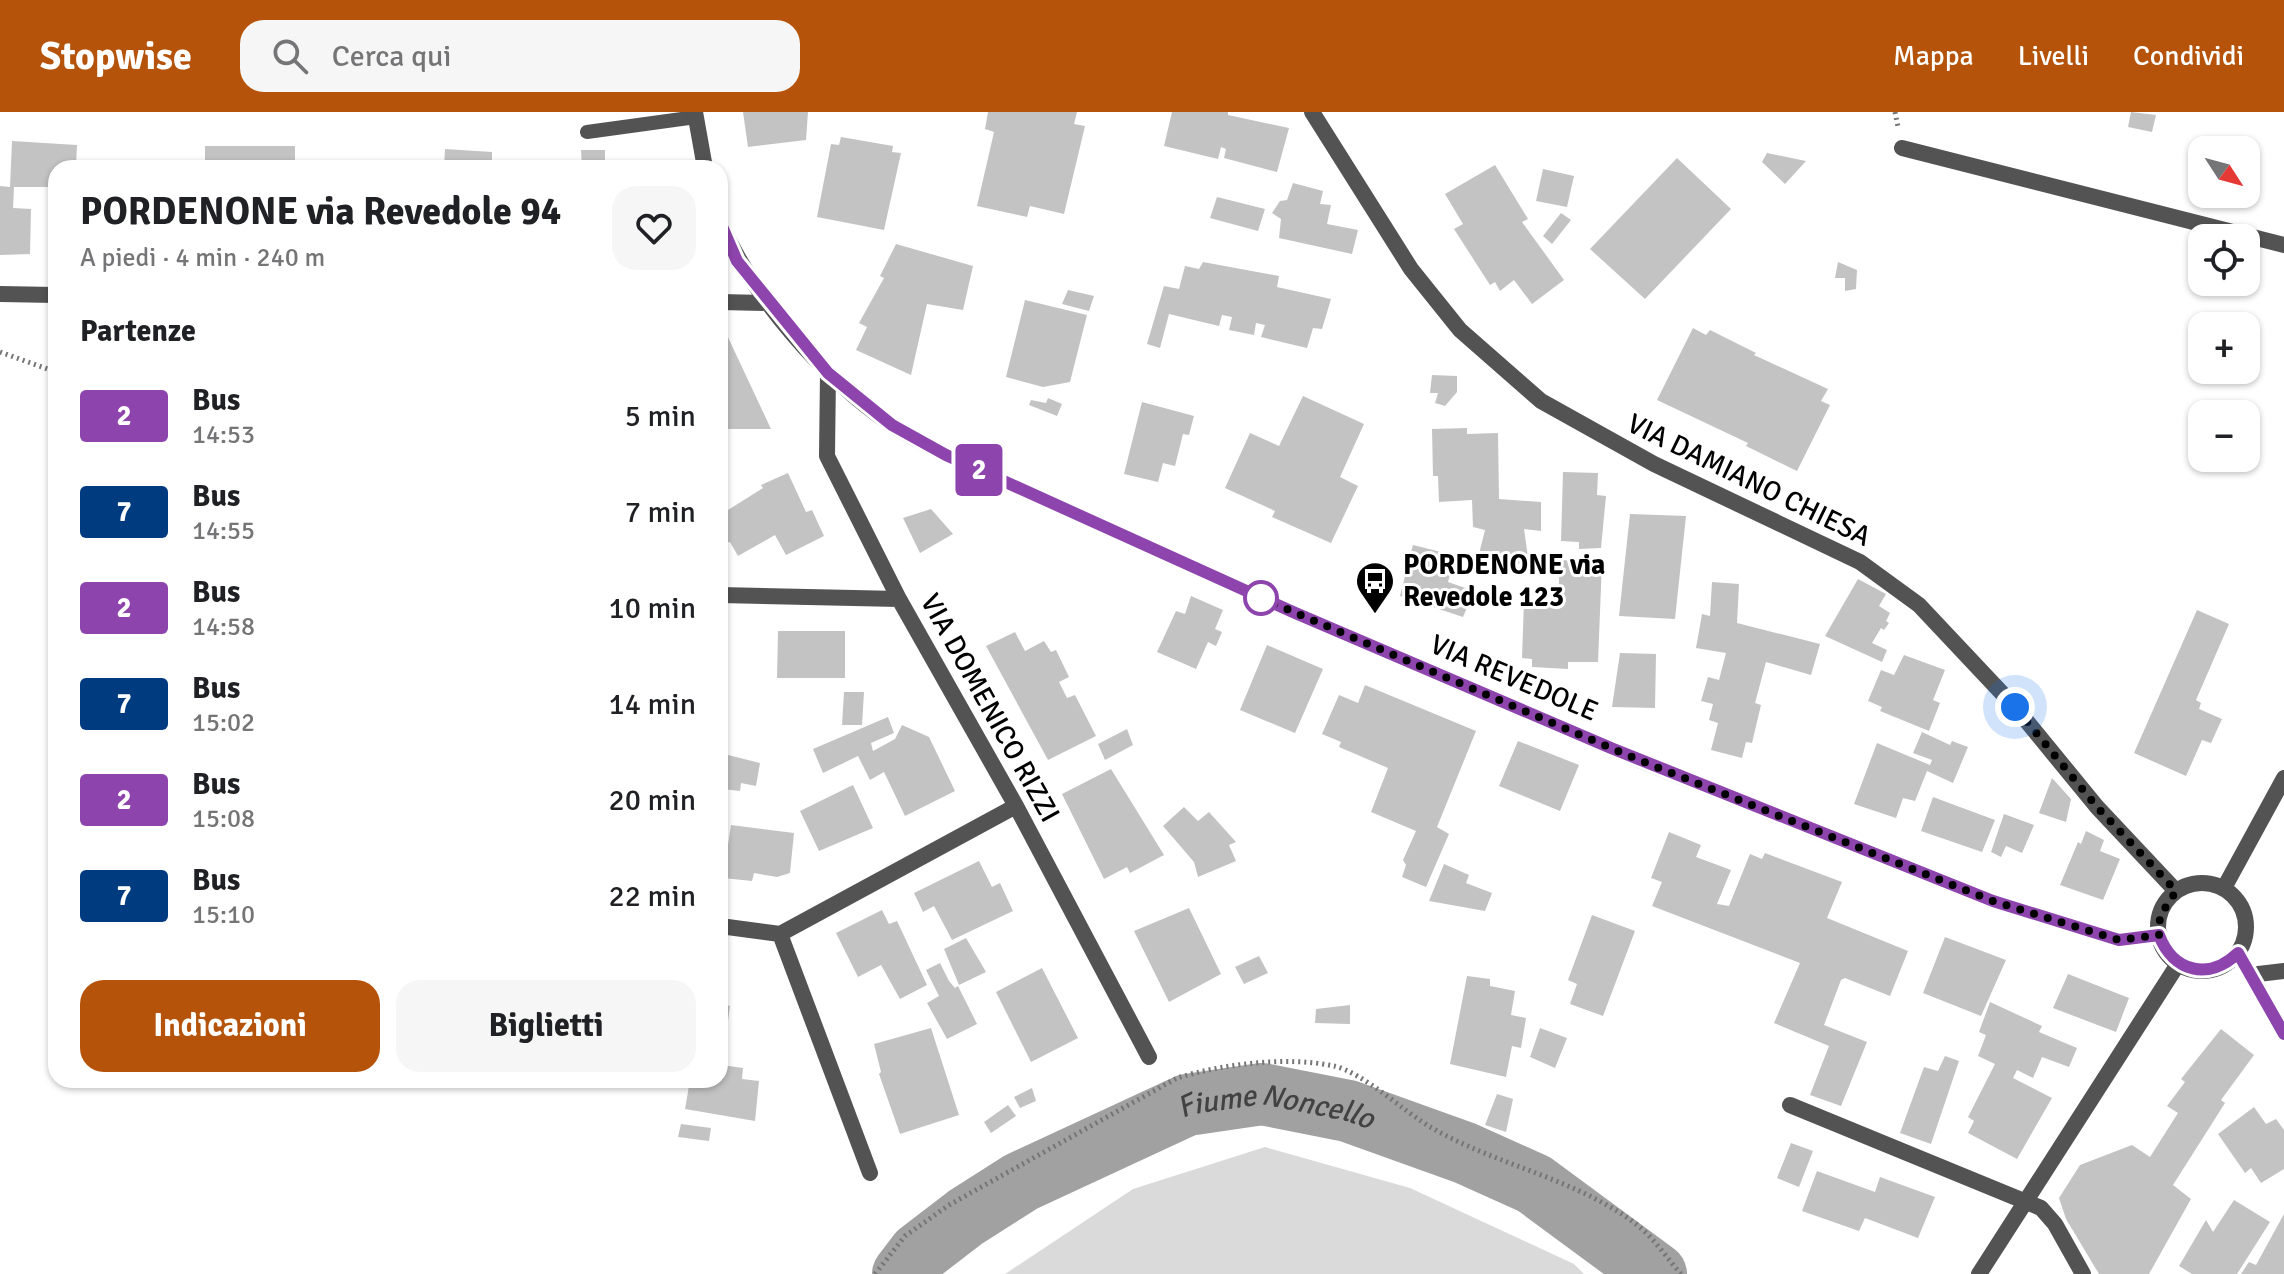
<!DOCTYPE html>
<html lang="it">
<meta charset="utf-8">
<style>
body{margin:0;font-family:Signika,sans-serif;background:#f6f6f6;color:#202124;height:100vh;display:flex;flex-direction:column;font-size:30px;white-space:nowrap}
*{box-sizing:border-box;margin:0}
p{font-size:26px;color:#757577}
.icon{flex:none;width:44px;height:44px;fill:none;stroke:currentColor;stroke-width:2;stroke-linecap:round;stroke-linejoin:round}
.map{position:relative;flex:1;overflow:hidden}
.drawer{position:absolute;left:48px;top:48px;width:680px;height:928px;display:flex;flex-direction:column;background:#fff;border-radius:24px;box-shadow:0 2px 6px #0004}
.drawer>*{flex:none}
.badge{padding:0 16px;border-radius:6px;font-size:28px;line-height:52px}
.needle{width:52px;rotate:126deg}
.tools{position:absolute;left:2188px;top:24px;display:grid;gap:16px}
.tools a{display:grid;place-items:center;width:72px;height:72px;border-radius:16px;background:#fff;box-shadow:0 2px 6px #0004;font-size:40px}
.you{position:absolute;width:40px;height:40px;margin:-20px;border:6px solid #fff;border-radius:50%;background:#1a73e8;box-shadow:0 0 0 12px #1a73e833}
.map>.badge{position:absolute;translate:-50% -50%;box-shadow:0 0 0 4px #fff}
h2{padding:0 32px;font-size:30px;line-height:72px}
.round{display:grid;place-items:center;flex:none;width:84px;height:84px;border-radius:24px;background:#f6f6f6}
.headline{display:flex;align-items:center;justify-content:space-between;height:136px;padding:0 32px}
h1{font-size:38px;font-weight:700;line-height:60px}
.action{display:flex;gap:16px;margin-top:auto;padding:16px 32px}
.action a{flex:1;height:92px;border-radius:24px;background:#b45309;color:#fff;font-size:32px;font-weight:700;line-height:92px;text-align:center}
.action a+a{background:#f6f6f6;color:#202124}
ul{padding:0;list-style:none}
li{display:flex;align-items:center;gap:24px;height:96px;padding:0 32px}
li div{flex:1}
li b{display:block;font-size:30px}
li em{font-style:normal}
li .badge{min-width:88px;font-weight:700;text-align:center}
header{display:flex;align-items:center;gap:48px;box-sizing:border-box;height:112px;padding:0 40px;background:#b45309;color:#fff}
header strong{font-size:38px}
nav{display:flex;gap:44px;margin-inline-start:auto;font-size:28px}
.search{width:560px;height:72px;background:#f6f6f6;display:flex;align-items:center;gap:20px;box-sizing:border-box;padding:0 28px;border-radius:24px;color:#757577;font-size:30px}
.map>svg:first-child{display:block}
</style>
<header>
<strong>Stopwise</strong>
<div class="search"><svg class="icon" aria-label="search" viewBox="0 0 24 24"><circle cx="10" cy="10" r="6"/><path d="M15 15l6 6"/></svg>Cerca qui</div>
<nav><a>Mappa</a><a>Livelli</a><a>Condividi</a></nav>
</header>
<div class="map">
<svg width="2284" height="1162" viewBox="0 0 2284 1162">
<rect width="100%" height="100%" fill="#fff"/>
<!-- green -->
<path fill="#dadada" d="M1265,1035L1410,1076L1574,1152L1584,1162H1005L1133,1077Z"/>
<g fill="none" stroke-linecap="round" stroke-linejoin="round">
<!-- river -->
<path stroke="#a1a1a1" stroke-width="62" id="s1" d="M903,1162L919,1141L966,1105L1021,1070L1187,993L1262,982L1348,999L1465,1041L1534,1072L1656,1162"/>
</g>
<!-- building -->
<path fill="#c3c3c3" d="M743,0H808L806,28L748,35Z
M988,0H1077L1074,12L1085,14L1064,102L1030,94L1027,105L977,94L994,20L985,17Z
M1172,0H1228V3L1289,16L1277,60L1224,46L1226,37L1221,35L1218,47L1164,34Z
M2131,0L2156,3L2152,20L2128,15Z
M841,25L893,34L892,40L901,41L884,118L817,105L831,32L839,33Z
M12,29L77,33L76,56H56V75H14L13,96L31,97L30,142L0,143V74L10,75Z
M205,34H295V56H205Z
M445,37L492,40V56H444Z
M581,38H605V56H582Z
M1767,41L1806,49L1785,72L1762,50Z
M1677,46L1731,97L1645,187L1590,137Z
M1495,53L1528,107L1522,110L1564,168L1532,192L1514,168L1500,179L1495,170L1490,173L1454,117L1463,112L1445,82Z
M1543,57L1574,64L1567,95L1536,89Z
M1293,71L1323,79L1320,92L1331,93L1327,112L1358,118L1352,142L1279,126L1281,107L1272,101L1280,89L1287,88Z
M1217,85L1265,97L1258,119L1210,106Z
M1561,101L1571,108L1552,132L1543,124Z
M896,132L973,154L963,198L927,192L911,263L856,238L867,215L859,211L884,166L880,164Z
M1203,150L1279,164L1277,175L1331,187L1322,217L1313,216L1307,236L1261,225L1265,213L1256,211L1254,223L1229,218L1232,205L1222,203L1219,214L1169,202L1160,236L1147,232L1164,174L1179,177L1185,154L1199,157Z
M1838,150L1857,158L1856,177L1845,179V166H1835Z
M1068,178L1094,184L1089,199L1062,192Z
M1025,188L1087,203L1070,270L1043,275L1006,265Z
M1693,216L1706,223L1710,218L1756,241L1754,243L1828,277L1821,289L1830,293L1797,359L1746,334L1748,331L1657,288Z
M720,221H726L771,317H720Z
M1432,263L1457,264V280L1445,294L1435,291L1438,281H1430Z
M1303,284L1364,312L1340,365L1358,374L1331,431L1272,405L1275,399L1225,376L1250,321L1279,334Z
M1048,286L1062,292L1057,304L1029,293L1031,288L1046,291Z
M1142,290L1194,304L1189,323L1183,322L1175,354L1163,351L1158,370L1124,362Z
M1467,316V322L1498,321L1499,387L1541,390V419L1524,417L1528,445L1524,446L1525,451L1504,454L1503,449L1479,442L1485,418L1473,415L1472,388L1439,390L1438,364H1433L1432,317Z
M1563,360L1598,361L1597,383L1606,384L1601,436L1579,437V430L1561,429Z
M788,361L806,400L812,398L824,424L786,443L775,423L738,444L730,430L720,432V403L763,376L761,373Z
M931,397L953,422L920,441L903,406Z
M1630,402L1686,404L1675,507L1619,504Z
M1413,433L1449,442L1444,461L1450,463L1448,470L1474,479L1463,505L1400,484Z
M1560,448L1602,450L1598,550H1568V557L1532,555V547L1522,546L1524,489L1558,490Z
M1858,467L1886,482L1879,494L1890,501L1886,509L1889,511L1884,518L1881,516L1872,531L1887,538L1882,550L1825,524Z
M1712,470L1739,472L1737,511L1820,532L1811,563L1766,550L1755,591L1761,593L1752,631L1746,630L1742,646L1711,638L1718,611L1709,608L1713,592L1701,589L1708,565L1719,568L1726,541L1696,536L1702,502L1710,504Z
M1191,484L1223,498L1215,517L1222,520L1216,534L1208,530L1196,557L1157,540L1176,499L1185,502Z
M2197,498L2229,512L2196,588L2201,591L2199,597L2222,607L2211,631L2202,628L2186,664L2134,641Z
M778,519H845V566H777Z
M1015,520L1025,539L1044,529L1051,540L1056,538L1069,565L1059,570L1067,586L1075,583L1096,624L1048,648L986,534Z
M1267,533L1323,557L1295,621L1240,598Z
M1620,541L1656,542L1655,596L1612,595Z
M1904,543L1945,558L1933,588L1940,591L1929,619L1880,599L1882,595L1868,589L1881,558L1894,563Z
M1365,573L1476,619L1437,715L1449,722L1426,775L1402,765L1406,753L1403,748L1416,719L1371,700L1388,656L1339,635L1341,630L1322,622L1339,583L1358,591Z
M844,580H864L862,613H842Z
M888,605L894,621L871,631L873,639L895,627L902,613L929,625L955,679L905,704L884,660L870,668L858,644L823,661L813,637Z
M1127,617L1133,633L1105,648L1098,632Z
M1922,620L1950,633L1952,629L1968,635L1953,671L1927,659L1915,689L1903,686L1896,706L1854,692L1877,631L1930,653L1932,648L1913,641Z
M1518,629L1579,653L1560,699L1499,674Z
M720,641L760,651L756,674L741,671L740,679L722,677L725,660H720Z
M1111,657L1164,743L1130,761L1127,755L1104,767L1062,682Z
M2052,666L2071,687L2066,710L2039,701Z
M853,673L873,716L819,739L800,699Z
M1933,685L1995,708L1982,740L1921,719Z
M1184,695L1198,709L1209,700L1236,730L1229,733L1236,749L1198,765L1194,750L1163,714Z
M2004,702L2034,713L2022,741L2006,734L2001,745L1991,740Z
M731,713L794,721L790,761L777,765L754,761L752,769L723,766Z
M2086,719L2104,728L2100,739L2120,747L2103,788L2060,773L2078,730L2081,732Z
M1669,720L1701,733L1696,745L1731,758L1717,792L1729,794L1750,742L1762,747L1765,741L1842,770L1827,806L1908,839L1890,884L1845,866L1841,868L1824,913L1867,930L1841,994L1810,983L1829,934L1774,911L1800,851L1652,794L1662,770L1651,766Z
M979,749L992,775L1000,771L1013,799L952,828L934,794L923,800L914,781Z
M1444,752L1469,763L1466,771L1492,781L1485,799L1429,789Z
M1189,796L1221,862L1169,890L1134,819Z
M882,798L889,812L897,809L927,873L900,887L881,853L858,865L836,821Z
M1592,803L1635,819L1603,904L1570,892L1577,872L1568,868Z
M1945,825L2006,848L1981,904L1923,881Z
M966,826L986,860L959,873L944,837Z
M1259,844L1268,861L1244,872L1235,855Z
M940,851L949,869L955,876L958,874L977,912L947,927L927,891L939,884L926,858Z
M1042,856L1078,926L1031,950L996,880Z
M2068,862L2129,886L2116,920L2053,896Z
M1467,864L1490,867V874L1515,879L1511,903L1526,906L1521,936L1512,934L1506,965L1450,952Z
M1990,890L2042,914L2039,920L2077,936L2069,955L2042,945L2033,966L2017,958L2013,966L2052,986L2017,1047L1968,1021L1974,1009L1968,1005L1995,952L1978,944L1986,923L1979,920Z
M720,892L730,894L722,953L743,956L742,967L759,969L755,1009L685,997L690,968H720Z
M1350,893V912L1315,911L1316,897Z
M931,916L959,1003L900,1022L879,962L881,960L874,932Z
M1540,916L1567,926L1555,956L1530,945Z
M2221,917L2254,943L2221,988L2225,991L2173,1073L2191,1087L2149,1162H2099L2066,1107L2059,1086L2080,1053L2132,1033L2150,1045L2178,1001L2167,994L2185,970L2181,967Z
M1945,944L1959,949L1931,1032L1900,1021L1924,955L1938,959Z
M1032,976L1036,989L1020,996L1014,985Z
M1497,982L1513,987L1506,1020L1485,1013Z
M1008,993L1016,1004L991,1021L984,1010Z
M2254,995L2266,1012L2276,1007L2284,1018V1057L2261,1071L2251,1056L2245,1061L2218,1022Z
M681,1012L711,1016L709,1029L678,1025Z
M1791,1031L1813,1039L1799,1075L1777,1066Z
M1817,1059L1875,1080L1880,1065L1935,1085L1918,1126L1865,1106L1859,1119L1802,1099Z
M2234,1088L2270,1110L2237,1162H2192L2179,1154L2206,1108L2213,1120Z
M2284,1102V1162H2241L2249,1150L2256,1153Z"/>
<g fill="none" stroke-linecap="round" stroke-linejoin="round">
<!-- path -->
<path stroke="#757575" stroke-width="5" stroke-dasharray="2 4" stroke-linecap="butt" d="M1895,0L1898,15
M0,240L56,260
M875,1162L905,1124L949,1093L1177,966C1223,952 1287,944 1334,954C1364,961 1404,1000 1432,1016C1498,1054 1575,1066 1636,1112C1653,1125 1667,1146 1681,1162"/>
<!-- lane -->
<path stroke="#535353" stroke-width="14" d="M587,20L696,5"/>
<!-- street -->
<path stroke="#535353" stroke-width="16" d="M695,0L705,56
M1312,0L1411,157L1460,218L1541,289L1654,352L1860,450L1919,493L2015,595L2097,695L2176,779
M1902,36L2284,133
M720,110C753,185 824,267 892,313C909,324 928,333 946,343L1293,500L1639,648L1993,789L2119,828L2159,823
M0,182L56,183
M720,190L770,191
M828,261L827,344L899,487L1016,694L1149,945
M720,483L899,487
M2158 815a44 44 0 1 1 88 0a44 44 0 1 1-88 0Z
M2224,776L2284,666
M720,814L780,822L1016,694
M780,822L870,1061
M2238,841L2284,922
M2250,863L2284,859
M1790,993L2041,1096L2055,1112L2083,1162
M1979,1162L2178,852"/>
</g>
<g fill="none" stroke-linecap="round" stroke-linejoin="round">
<defs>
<path id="line" d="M720,110L737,149L828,261L892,313L946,343L1293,500L1611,636L1993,789L2119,828L2159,823C2173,860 2209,869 2238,841L2284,922"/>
</defs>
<!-- line casing -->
<use href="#line" stroke="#fff" stroke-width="18"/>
<!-- line -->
<use href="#line" stroke="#8e44ad" stroke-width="12"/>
<!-- walk -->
<path stroke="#000" stroke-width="8" stroke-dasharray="0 14.4" d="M1261,486L1639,648L1993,789L2119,828L2159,823L2160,804L2176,779L2097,695L2015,595"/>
</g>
<!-- icons -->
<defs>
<symbol id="bus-pin" viewBox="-11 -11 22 30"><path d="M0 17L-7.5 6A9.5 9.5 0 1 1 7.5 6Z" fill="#000" stroke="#fff"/><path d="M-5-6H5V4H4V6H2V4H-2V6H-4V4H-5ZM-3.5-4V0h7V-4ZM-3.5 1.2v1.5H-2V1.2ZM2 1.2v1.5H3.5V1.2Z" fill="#fff"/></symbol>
</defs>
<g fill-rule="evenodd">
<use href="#bus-pin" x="1353" y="447" width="44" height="60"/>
</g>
<!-- markers -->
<circle fill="#fff" stroke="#8e44ad" stroke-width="4" cx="1261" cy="486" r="16"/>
<g text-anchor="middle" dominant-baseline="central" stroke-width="6" stroke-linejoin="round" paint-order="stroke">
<!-- street labels -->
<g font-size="28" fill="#000" stroke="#fff">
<text transform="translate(1749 368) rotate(26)">VIA DAMIANO CHIESA</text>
<text transform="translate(1514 566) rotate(23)">VIA REVEDOLE</text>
<text transform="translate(990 596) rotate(61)">VIA DOMENICO RIZZI</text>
</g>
<!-- poi labels -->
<g font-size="28" font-weight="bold" fill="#000" stroke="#fff" text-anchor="start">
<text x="1403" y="453">PORDENONE via<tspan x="1403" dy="32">Revedole 123</tspan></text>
</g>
<!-- water labels -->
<g font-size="30" font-style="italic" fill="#424242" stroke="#fff">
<text stroke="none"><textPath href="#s1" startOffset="424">Fiume Noncello</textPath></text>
</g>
</g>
</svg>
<div class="tools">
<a><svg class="needle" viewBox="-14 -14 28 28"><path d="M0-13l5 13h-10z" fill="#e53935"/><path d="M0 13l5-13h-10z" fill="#757577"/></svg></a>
<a><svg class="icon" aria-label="locate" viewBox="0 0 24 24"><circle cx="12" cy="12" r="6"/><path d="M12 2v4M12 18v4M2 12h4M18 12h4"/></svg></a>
<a>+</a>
<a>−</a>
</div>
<div class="you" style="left:2015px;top:595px"></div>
<b class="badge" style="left:979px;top:358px;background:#8e44ad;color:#fff">2</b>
<section class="drawer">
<div class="headline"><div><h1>PORDENONE via Revedole 94</h1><p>A piedi · 4 min · 240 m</p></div><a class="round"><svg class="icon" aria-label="heart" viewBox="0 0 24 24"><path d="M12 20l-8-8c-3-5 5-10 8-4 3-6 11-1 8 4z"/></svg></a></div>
<h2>Partenze</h2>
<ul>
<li><span class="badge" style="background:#8e44ad;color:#fff">2</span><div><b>Bus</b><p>14:53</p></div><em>5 min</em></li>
<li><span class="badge" style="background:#003b80;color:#fff">7</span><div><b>Bus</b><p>14:55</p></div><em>7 min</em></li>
<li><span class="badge" style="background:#8e44ad;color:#fff">2</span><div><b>Bus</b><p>14:58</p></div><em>10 min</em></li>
<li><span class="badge" style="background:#003b80;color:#fff">7</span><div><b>Bus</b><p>15:02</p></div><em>14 min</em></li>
<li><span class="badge" style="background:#8e44ad;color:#fff">2</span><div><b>Bus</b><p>15:08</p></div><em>20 min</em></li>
<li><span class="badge" style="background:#003b80;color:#fff">7</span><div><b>Bus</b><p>15:10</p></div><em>22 min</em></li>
</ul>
<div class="action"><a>Indicazioni</a><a>Biglietti</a></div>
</section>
</div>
